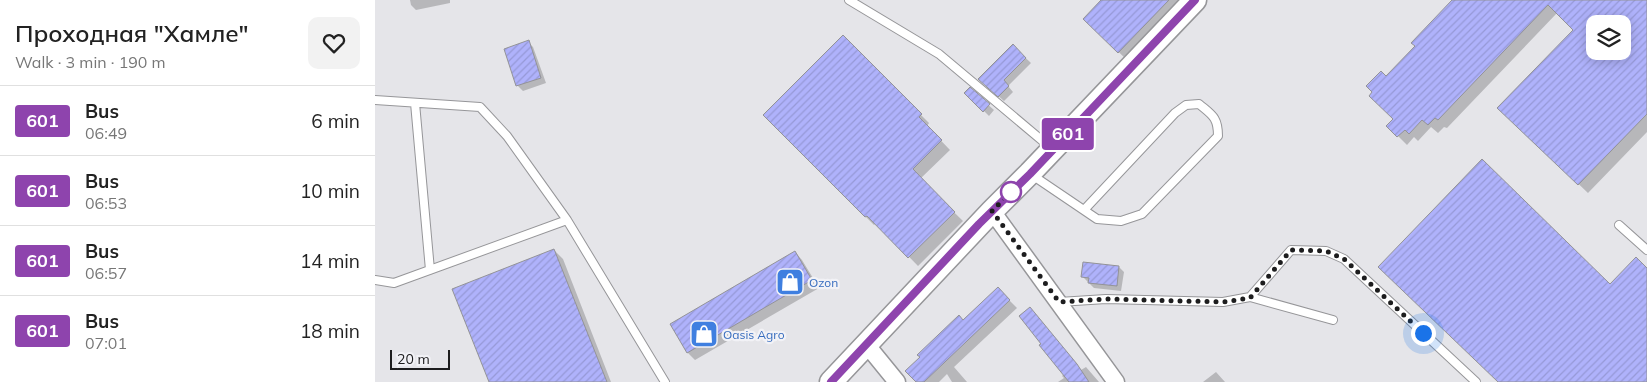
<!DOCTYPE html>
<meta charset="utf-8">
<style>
body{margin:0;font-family:Mulish,sans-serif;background:#f2f2f2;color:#222;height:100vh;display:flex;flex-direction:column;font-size:19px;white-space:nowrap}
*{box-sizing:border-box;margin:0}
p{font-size:16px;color:#767676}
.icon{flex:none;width:28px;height:28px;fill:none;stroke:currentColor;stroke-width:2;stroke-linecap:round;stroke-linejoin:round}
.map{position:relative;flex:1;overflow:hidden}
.side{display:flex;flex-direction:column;background:#fff;width:375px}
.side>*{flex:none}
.badge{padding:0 10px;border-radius:4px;font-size:18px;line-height:32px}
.buttons{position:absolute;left:1211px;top:15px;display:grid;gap:10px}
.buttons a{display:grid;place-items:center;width:45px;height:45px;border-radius:10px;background:#fff;box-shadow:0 2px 12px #0003;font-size:25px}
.scale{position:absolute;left:15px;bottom:12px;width:60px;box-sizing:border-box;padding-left:5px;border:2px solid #1d1d1e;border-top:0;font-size:14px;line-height:18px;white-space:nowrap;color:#1d1d1e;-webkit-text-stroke:4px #f2f2f6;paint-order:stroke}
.you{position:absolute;width:25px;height:25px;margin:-12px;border:4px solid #fff;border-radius:50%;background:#1a73e8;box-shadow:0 0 0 8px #1a73e833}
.map>.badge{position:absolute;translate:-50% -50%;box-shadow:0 0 0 2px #fff}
.round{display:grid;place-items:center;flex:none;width:52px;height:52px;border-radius:10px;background:#f2f2f2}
.headline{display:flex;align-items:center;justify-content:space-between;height:85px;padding:0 15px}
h1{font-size:24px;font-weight:600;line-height:38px}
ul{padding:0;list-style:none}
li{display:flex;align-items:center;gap:15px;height:70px;padding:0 15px;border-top:1px solid #e0e0e0}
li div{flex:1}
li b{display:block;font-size:19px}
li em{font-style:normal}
li .badge{min-width:55px;font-weight:700;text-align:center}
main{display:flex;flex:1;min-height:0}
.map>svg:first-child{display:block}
</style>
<main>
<section class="side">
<div class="headline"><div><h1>Проходная &quot;Хамле&quot;</h1><p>Walk · 3 min · 190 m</p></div><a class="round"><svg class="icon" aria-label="heart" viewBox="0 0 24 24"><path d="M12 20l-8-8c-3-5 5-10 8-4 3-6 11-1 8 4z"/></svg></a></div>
<ul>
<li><span class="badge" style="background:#8e44ad;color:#fff">601</span><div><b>Bus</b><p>06:49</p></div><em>6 min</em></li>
<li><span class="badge" style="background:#8e44ad;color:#fff">601</span><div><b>Bus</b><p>06:53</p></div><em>10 min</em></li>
<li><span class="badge" style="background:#8e44ad;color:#fff">601</span><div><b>Bus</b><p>06:57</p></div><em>14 min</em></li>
<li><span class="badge" style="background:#8e44ad;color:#fff">601</span><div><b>Bus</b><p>07:01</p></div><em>18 min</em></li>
</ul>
</section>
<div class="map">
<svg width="1272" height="382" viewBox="0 0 1272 382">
<defs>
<pattern id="building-hatch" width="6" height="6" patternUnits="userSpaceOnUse" patternTransform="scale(1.25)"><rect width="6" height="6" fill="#afb2fb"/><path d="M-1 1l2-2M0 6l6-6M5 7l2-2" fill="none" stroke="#9699d7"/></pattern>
</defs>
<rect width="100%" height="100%" fill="#e5e5e9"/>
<!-- shadow -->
<path fill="#0003" fill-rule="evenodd" d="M35,0H75V3L41,10L36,5Z
M728,0H810L752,60L709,19Z
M1079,0H1272V132L1213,193L1124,108L1199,30L1182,13L1072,128L1069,127L1063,133L1056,127L1043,141L1039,137L1032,145L1013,126L1020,119L1011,77L1041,46ZM1220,24H1248V51H1220Z
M468,37L554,123L552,126L575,150L545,179L588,221L543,266L501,223L499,225L389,115Z
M153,42L158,47L171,83L148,91L143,86L131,50Z
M638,46L656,63L633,86L638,92L629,101L610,84Z
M595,89L619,110L614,116L591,93Z
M179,250L188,259L236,382H115Z
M420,252L427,260L444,288L320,360L313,353L297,324Z
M744,267L749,272L746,291L719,288L708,277Z
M623,289L642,308L579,367L592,382H577L572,374L564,382H542L588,322Z
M655,309L706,370L711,367L724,382H683L689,378L687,376L689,374L668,344Z
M841,372L850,382H828Z"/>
<!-- building -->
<path fill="url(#building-hatch)" stroke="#939397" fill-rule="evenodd" d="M726,0H794L743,53L708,19Z
M1077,0H1272V114L1203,185L1122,108L1198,30L1173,5L1063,120L1060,118L1053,125L1047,120L1034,134L1030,130L1022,137L1011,126L1018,119L994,96L997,92L991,86L1006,71L1011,76L1040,46L1036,43ZM1220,24H1248V51H1220Z
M468,35L547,114L544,117L567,140L538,169L580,212L533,258L492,216L490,217L388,115Z
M154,40L166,78L141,86L129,49Z
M638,44L651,58L629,80L634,86L623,97L603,79Z
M595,87L615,104L608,112L589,93Z
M1107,159L1235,284L1261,257L1272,268V382H1123L1003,267Z
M179,249L232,382H114L77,289Z
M420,251L437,280L312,353L295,324Z
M708,262L744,266L742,286L713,283L714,278L706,277Z
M623,287L635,300L549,382H541L530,371L545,357L542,355L584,315L588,320Z
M655,307L702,364L714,382H694L664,345L666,344L644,316Z"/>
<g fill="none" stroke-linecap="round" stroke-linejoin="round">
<defs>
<path id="service" d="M474,0L564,54L676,148
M0,100L105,107L132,136L192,220L290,382
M40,103L55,270
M657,175L722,219L746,221L767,214L843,136C843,117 837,115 824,104L811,105L800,113L709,210
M1244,225L1272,250
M0,280L19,283L192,220
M875,297L958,320
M684,302L731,299L848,302L875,297L916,250L951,251L969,259L1101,382"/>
<path id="minor" d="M617,211L741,382
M491,344L522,382"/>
<path id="secondary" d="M456,382L617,211L655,173L820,0"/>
</defs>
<!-- service casing -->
<use href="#service" stroke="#969699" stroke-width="10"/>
<!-- minor casing -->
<use href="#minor" stroke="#969699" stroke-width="19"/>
<!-- secondary casing -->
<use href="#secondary" stroke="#969699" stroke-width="25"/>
<!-- service -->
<use href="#service" stroke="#fff" stroke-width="8"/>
<!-- minor -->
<use href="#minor" stroke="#fff" stroke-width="16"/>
<!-- secondary -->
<use href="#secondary" stroke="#fff" stroke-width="22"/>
</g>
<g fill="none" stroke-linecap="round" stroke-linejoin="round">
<defs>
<path id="line" d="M456,382L604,224L655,174L820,0"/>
</defs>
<!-- line casing -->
<use href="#line" stroke="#fff" stroke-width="11"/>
<!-- line -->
<use href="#line" stroke="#8e44ad" stroke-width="8"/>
<!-- walk -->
<path stroke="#1d1d1e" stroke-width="5" stroke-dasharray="0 9" d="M636,192L617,211L684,302L731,299L848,302L875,298L916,250L951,251L969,259L1048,333"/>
</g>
<!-- icons -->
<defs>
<symbol id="shop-square" viewBox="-11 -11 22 22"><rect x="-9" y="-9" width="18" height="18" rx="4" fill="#3f7fe0" stroke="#f2f2f6"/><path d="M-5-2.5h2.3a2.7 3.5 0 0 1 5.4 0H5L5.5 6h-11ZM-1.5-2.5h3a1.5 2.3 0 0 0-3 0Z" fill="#fff"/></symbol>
</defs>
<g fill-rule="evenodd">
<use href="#shop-square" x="399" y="266" width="32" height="32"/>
<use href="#shop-square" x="313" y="318" width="32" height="32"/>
</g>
<!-- markers -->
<circle fill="#fff" stroke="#8e44ad" stroke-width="2.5" cx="636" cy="192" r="10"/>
<g text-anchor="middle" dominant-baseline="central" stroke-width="4.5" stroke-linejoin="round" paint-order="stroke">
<!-- shop labels -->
<g font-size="12" fill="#366cbe" stroke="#f2f2f6" text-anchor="start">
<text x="434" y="282">Ozon</text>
<text x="348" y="334">Oasis Agro</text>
</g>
</g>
</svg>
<div class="buttons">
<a><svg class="icon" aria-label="layers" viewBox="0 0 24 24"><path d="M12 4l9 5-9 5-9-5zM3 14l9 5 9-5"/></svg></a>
</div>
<div class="scale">20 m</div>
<div class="you" style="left:1048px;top:333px"></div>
<b class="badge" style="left:693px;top:134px;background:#8e44ad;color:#fff">601</b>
</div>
</main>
